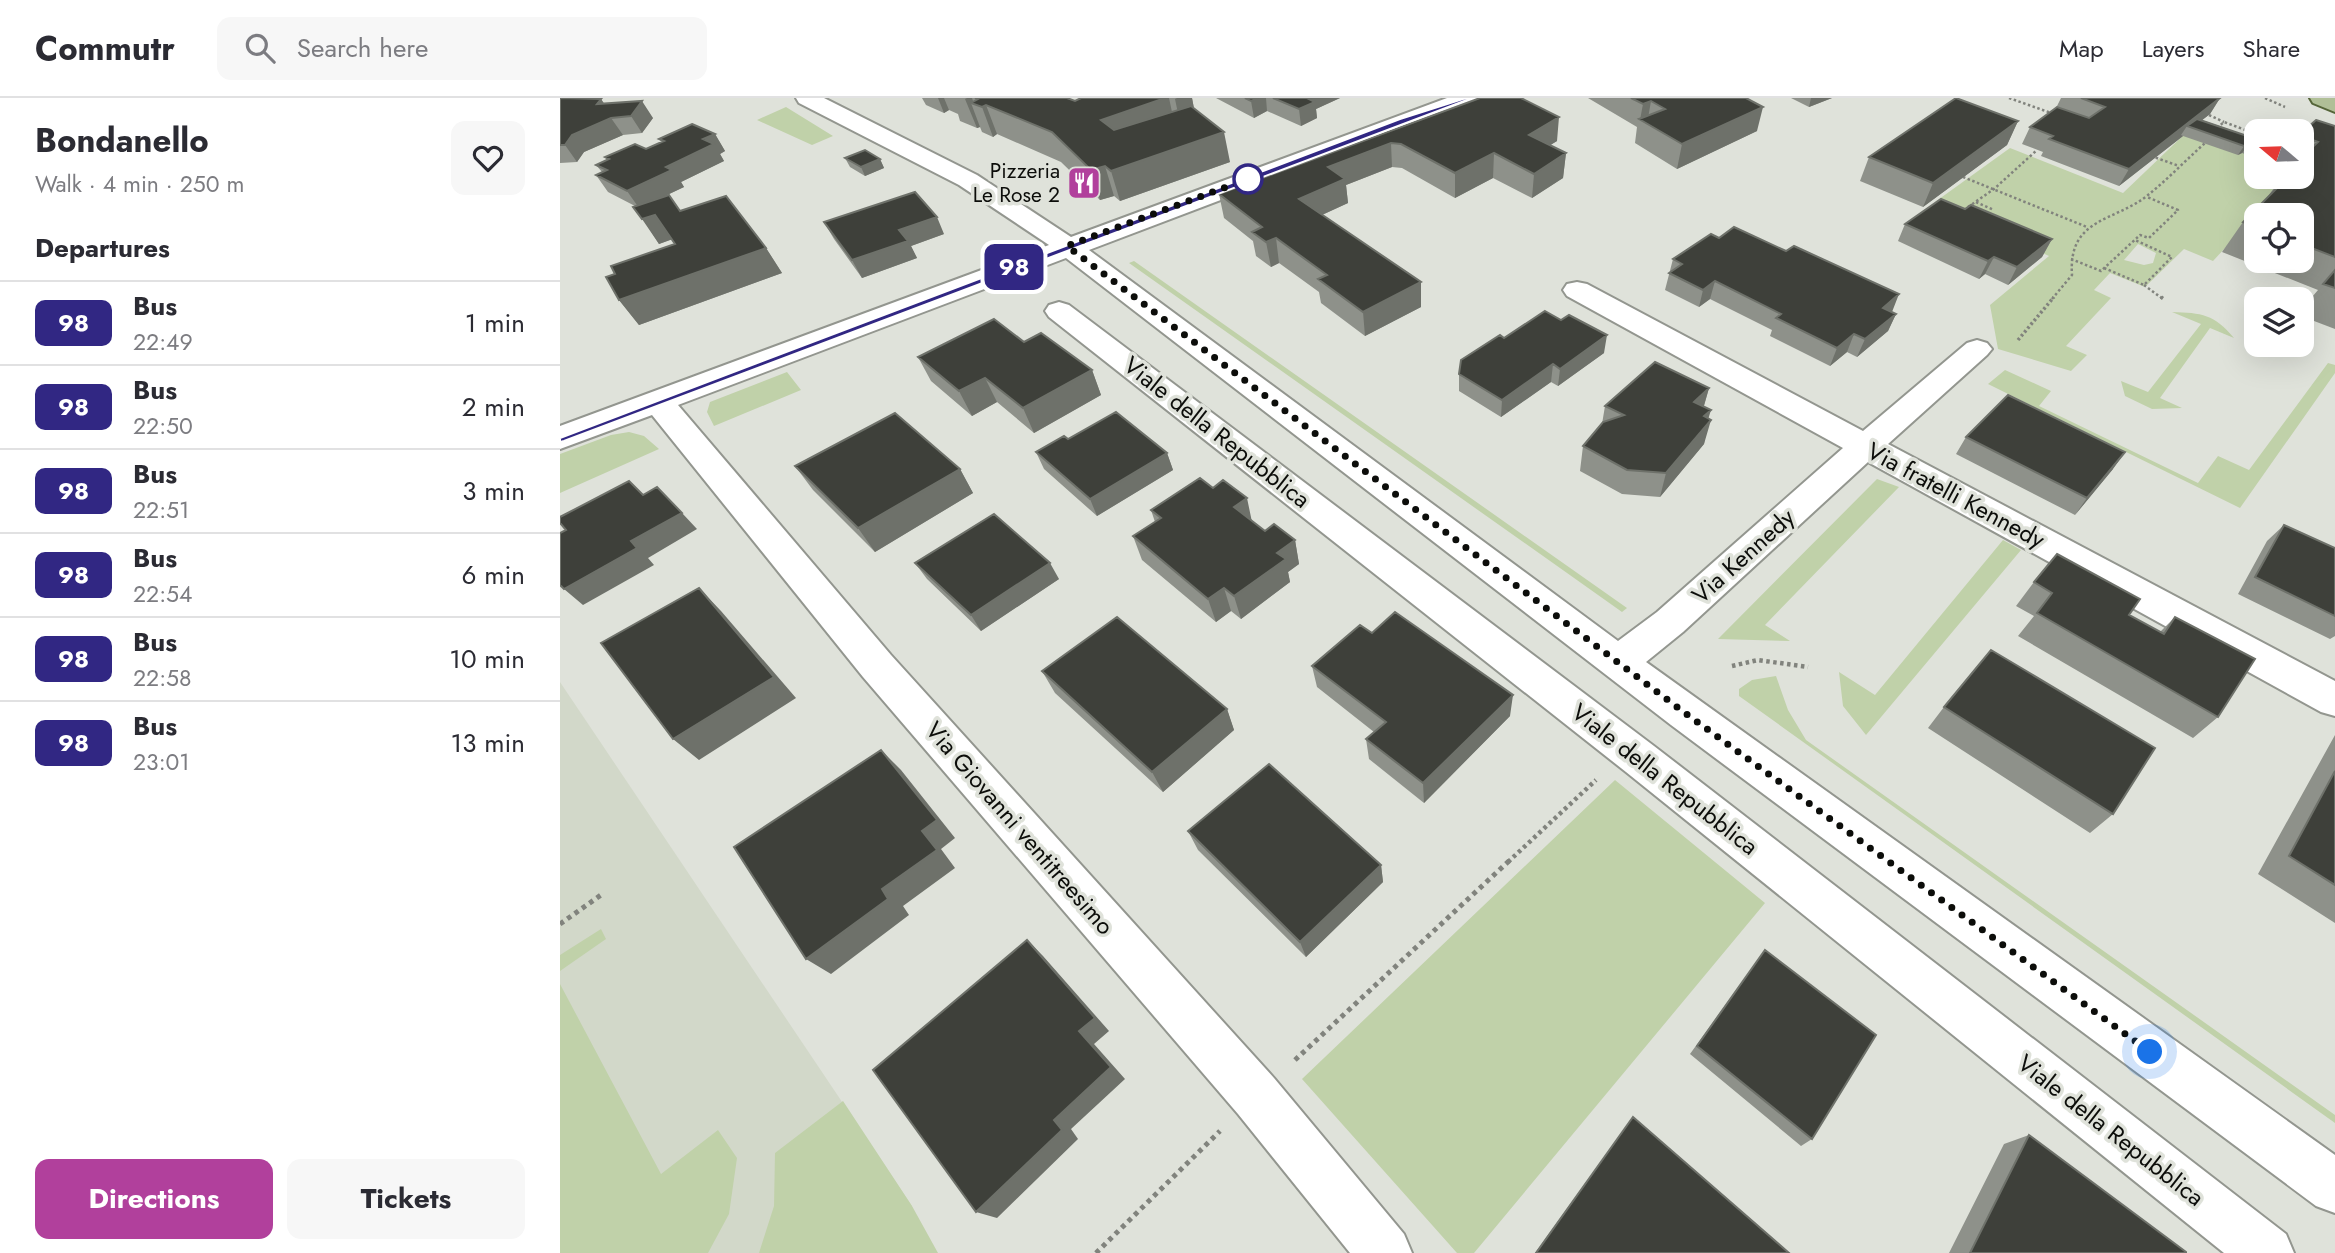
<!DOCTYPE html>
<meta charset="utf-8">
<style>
body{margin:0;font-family:Jost,sans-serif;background:#f7f7f7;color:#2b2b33;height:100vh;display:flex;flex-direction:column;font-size:26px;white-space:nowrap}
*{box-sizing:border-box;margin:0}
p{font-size:23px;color:#7c7c81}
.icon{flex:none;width:38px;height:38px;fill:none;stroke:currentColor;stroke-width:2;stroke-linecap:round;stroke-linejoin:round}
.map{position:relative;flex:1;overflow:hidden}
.panel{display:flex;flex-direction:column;background:#fff;width:560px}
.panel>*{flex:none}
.badge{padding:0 14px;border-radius:10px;font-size:24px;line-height:46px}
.needle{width:46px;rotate:289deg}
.buttons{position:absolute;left:1684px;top:21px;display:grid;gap:14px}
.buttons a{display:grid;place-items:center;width:70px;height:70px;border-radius:14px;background:#fff;box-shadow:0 7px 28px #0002;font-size:35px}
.you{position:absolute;width:35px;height:35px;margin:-18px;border:5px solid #fff;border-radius:50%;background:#1a73e8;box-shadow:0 0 0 10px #1a73e833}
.map>.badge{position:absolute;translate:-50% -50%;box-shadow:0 0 0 4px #fff}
h2{padding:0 35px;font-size:26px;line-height:63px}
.round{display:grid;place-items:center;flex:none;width:74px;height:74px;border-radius:14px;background:#f7f7f7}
.summary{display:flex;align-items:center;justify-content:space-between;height:119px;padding:0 35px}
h1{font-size:33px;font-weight:700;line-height:52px}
.button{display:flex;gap:14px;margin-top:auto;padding:14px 35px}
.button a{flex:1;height:80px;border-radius:14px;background:#b1409c;color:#fff;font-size:28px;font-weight:700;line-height:80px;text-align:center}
.button a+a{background:#f7f7f7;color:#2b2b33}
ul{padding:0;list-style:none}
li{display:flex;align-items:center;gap:21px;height:84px;padding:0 35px;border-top:2px solid #e1e1e2}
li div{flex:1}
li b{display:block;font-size:26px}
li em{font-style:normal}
li .badge{min-width:77px;font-weight:700;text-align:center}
header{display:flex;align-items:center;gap:42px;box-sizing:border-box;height:98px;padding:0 35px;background:#fff;border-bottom:2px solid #e1e1e2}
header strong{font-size:33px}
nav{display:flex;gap:38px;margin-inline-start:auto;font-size:24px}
.search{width:490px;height:63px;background:#f7f7f7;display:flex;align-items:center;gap:18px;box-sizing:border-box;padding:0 24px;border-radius:14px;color:#7c7c81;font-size:26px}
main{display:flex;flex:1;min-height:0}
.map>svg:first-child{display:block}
</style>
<header>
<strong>Commutr</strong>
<div class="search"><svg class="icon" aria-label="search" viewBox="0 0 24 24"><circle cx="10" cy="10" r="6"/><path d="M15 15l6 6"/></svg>Search here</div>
<nav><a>Map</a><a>Layers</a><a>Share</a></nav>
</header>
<main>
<section class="panel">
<div class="summary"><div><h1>Bondanello</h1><p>Walk · 4 min · 250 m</p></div><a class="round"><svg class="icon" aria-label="heart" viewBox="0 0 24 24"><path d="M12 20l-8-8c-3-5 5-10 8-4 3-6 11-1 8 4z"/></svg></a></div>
<h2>Departures</h2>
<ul>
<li><span class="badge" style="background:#312783;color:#fff">98</span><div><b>Bus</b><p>22:49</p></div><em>1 min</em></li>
<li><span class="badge" style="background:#312783;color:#fff">98</span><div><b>Bus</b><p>22:50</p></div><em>2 min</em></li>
<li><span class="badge" style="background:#312783;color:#fff">98</span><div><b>Bus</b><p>22:51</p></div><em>3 min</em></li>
<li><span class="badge" style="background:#312783;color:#fff">98</span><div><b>Bus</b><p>22:54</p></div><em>6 min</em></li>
<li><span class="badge" style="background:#312783;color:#fff">98</span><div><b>Bus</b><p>22:58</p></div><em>10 min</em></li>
<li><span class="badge" style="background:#312783;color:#fff">98</span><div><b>Bus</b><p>23:01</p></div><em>13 min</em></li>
</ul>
<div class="button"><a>Directions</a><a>Tickets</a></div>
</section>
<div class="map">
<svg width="1775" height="1155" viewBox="0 0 1775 1155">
<rect width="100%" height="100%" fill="#dfe2da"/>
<!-- built -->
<path fill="#d2d8c9" d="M0,584L352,1108L301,1155H0Z"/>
<!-- green -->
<path fill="#c0d1a9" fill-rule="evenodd" d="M226,9L273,38L252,47L197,22Z
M1632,29L1696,52V79H1731L1653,163L1624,151L1585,189L1550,175L1534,192L1551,200L1506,248L1527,257L1511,273L1438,251L1430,207L1489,158L1375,104L1450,50L1563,95ZM1578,146L1596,155L1593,165L1584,167L1564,162Z
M574,163L1067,510L1062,514L569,165Z
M1612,214C1642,215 1654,216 1674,240L1650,230L1600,300L1622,310L1592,311L1565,298L1561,283L1588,294L1641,226Z
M1768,265L1775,267V275L1680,410L1428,286L1445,272L1491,293L1479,308L1638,385L1658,358L1689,372Z
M227,274L241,292L154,328L147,314L150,304Z
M69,334L84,338L99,351L0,395V356L51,337Z
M1317,381L1339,389L1205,527L1230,543L1158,541Z
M1443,442L1461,452L1306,637L1283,608L1279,574L1315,597Z
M1216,578L1228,612L1246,642L1775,1017V1025L1179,598V591L1192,582Z
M1055,682L1205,805L914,1155H897L742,981Z
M41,831L46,841L0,873V857Z
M0,886L101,1076L158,1032L177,1060L169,1116L148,1155H0Z
M283,1003L352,1108L378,1155H199L214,1108L215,1055Z"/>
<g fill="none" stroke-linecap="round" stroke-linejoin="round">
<defs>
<path id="minor" d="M236,0H264L417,77L511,139L887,0H919L916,5L529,152L1058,543L1097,514L1283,350L1007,198L1003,192L1007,186L1017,184L1027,186L1303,333L1407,245L1417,242L1427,245L1432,251L1427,257L1328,346L1775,583V618L1761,614L1308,364L1123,534L1086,564L1775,1057V1115L1756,1108L1111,627L506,160L118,307L331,557L714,980L844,1136L852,1155H790L678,1016L303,579L92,317L0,351V328L489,147L399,87L239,5Z
M499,204L509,207L1094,648L1726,1136L1734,1155H1664L1066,674L489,219L485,213L489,207Z"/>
<path id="major" d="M1750,0H1775V14L1753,5Z"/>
</defs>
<!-- minor casing -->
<use href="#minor" stroke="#93968f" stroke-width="4"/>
<!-- major casing -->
<use href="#major" stroke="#556539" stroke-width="4"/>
<!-- path-far3 -->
<path stroke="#81837d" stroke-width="2.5" stroke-dasharray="2.5 2.5" stroke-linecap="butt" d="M1449,0L1494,16
M1705,0L1725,9
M1649,17L1664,24
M1657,30L1664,24L1696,36
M1591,58L1619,68
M1403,79L1527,129
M1416,104L1434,112
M1408,109L1434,91L1477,52
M1511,161L1541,173L1580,137L1589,140L1618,112L1587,99
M1544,170L1584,187L1612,159L1575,142
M1584,187L1603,201
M1492,201L1512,177C1508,119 1555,124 1588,97C1608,81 1626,62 1645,45"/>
<!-- path-far2 -->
<path stroke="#81837d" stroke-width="3.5" stroke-dasharray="2.5 2.5" stroke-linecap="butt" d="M1601,199L1605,202
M1458,242L1494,199"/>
<!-- path-far1 -->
<path stroke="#81837d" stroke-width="4.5" stroke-dasharray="3.5 3.5" stroke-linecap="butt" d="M1172,568L1198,562L1248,569
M948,764L1036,682"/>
<!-- path -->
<path stroke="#81837d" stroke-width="5" stroke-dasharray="4.5 4.5" stroke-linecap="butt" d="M0,826L41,797
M735,962L950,762
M536,1155L660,1033"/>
<!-- minor -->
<use href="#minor" fill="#fff" fill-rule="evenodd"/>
<!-- major -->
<use href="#major" fill="#b0bf97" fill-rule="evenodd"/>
</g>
<!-- wall -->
<path fill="#8e918a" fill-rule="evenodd" d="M0,0H38L41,1L44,6L93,20L82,35L63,37L24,54L17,64L0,65Z
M362,0H507L515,3L521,0H632L634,10L670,64L560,103L554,98L540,102L501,64L437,36L433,39L422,34L420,29L417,30L400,23L398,16L389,12L384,15L366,7Z
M656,0H780L756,11L757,20L741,28L707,13L694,20Z
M920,0L997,43L990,47L1006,55L1003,80L972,100L933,80L895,100L842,70L832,69L786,87L788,105L762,117L861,184V209L805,238L761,205L759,194L719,165L711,169L696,158L693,143L664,120L659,96Z
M1028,0H1186L1197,33L1117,71L1075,45L1077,29Z
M1231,0H1272L1249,9Z
M1501,0H1660L1650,16L1642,22L1696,41V60L1682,55L1678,57L1623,38L1559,88L1481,58L1483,54L1462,46L1470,29L1496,10Z
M1458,23L1447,47L1363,109L1300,83L1309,59Z
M1775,28V231L1741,218V212L1758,192L1662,154L1683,124L1706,101L1722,79H1741V35ZM1696,117H1741V163H1696Z
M155,36L165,53L160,56L164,63L121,84L124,89L103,99L120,113L206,150L222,175L79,227L59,202L55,176L115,146L112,141L99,146L75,108L48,94L36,77L42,74L36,67L47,62L45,59L86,51L101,44L99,41Z
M285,60L320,61L324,70L305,78L290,69Z
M1405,111L1492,141L1482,159L1448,187L1425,176L1419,181L1338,143L1345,126Z
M264,124L384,136L351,148L357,160L302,180L274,141Z
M1113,161L1332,214L1336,216L1328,233L1297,259L1287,254L1270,268L1210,238L1212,232L1150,201L1139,209L1105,192Z
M944,240L1044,255L998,288L991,284L941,319L899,293V276Z
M464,244L532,272L541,297L474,335L437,304L412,318L371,283L358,259Z
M1149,290L1144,308L1148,320L1144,346L1100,399L1062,396L1020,373L1023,348L1042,326L1045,308Z
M1406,339L1553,371L1515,417L1396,356Z
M508,341L607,355L613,372L537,418L484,371L476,354Z
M235,368L400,371L413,395L315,454L253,392Z
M591,412L692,424L705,433L735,442L739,466L728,474L730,484L681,521L671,513L656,524L582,462L573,438L595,424Z
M1724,427L1775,450V538L1770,541L1678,496L1707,443Z
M355,465L499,481L421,533L367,481Z
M1474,484L1569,517L1600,534L1615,519L1658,619L1633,640L1458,538L1474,518L1456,508Z
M812,535L950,618L864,705L809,661L806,641L814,634L757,589L752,568Z
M482,573L667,611L674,632L603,694L495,595Z
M1384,609L1553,716L1530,735L1368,630Z
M1775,637V825L1698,776Z
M628,733L821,767L823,784L746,859L638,752Z
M1205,852L1252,1041L1241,1048L1130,956Z
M1073,1019L1229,1155H975Z
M1469,1037L1626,1155H1389L1444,1046Z"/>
<!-- shaded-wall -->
<path fill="#6e716a" d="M33,0H38L40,2L41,1L52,17L51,20L63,37L24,54L17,64L5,47Z
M378,0H384L389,12L384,15Z
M407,0H412L414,6L411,5L420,29L417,30L405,1Z
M605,0H609L615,28L550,51L541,22Z
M617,0H632L636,22L621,30L615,1Z
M698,0H706L707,13L694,20L691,3Z
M745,0H780L756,11L757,20L741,28L739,11Z
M1251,0H1272L1249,9Z
M1660,0L1650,16L1632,30L1627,28L1621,37L1623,38L1559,88L1569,71Z
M82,3L93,20L82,35L71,18Z
M1091,3L1087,26L1080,22L1083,6Z
M426,7L437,36L433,39L422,9Z
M1203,9L1197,33L1117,71L1122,46Z
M999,19L997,43L968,61L969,37Z
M1458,23L1447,47L1363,109L1373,85Z
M664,34L670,64L560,103L551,73Z
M155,36L165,53L160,56L164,63L121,84L124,89L79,110L67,93L106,69L143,41Z
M831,45L832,69L786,87L788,105L742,126L739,101L768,69Z
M1688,47L1682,55L1678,57L1684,48Z
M934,55L933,80L895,100V75Z
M1006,55L1003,80L972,100L974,76Z
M320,61L324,70L305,78L301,69Z
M545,68L554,98L540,102L531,72Z
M95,117L113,141L99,146L82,121Z
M377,119L384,136L351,148L357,160L302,180L292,162L339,132Z
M716,140L719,165L711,169L706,144Z
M1492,141L1482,159L1448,187L1457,169Z
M206,150L222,175L79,227L59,202Z
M1434,159L1425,176L1419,181L1428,163Z
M1155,183L1150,201L1139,209L1143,192Z
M861,184V209L805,238L803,214Z
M1339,196L1332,214L1323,210Z
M1336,216L1328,233L1297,259L1305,241Z
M1294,236L1287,254L1270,268L1277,250Z
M1047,237L1044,255L998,288L1000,271Z
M993,266L991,284L941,319L942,302Z
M532,272L541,297L474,335L463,310Z
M425,280L437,304L412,318L399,293Z
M1149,290L1142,314L1134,304Z
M1151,312L1146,328L1151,322L1144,346L1100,399L1106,375L1144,318Z
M1565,354L1553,371L1515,417L1527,400Z
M607,355L613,372L537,418L530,401Z
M400,371L413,395L315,454L298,430Z
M687,400L692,424L674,409Z
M122,415L137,431L88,460L94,467L23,507L4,491L71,443Z
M735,442L739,466L728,474L730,484L681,521L674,498L717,455Z
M490,465L499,481L421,533L411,517Z
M139,490L161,513L236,600L139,662L113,641Z
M664,490L671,513L656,524L648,501Z
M953,597L950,618L864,705L863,685Z
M667,611L674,632L603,694L592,674Z
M321,652L341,672L395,740L381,751L395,770L343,808L349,817L271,876L246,861L322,791L362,733Z
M821,767L823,784L746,859L740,844Z
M467,842L483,858L549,933L534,946L565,981L511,1031L518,1041L437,1120L416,1114L494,1022L519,933Z"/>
<!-- building -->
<path fill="#3e403a" stroke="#6e716a" stroke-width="2" d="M0,0L41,1L37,6L82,3L71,18L51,20L12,37L5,47H0Z
M415,0H507L515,3L521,0H605L541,22L554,32L631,8L664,34L551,73L545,68L531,72L492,34L426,7L422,9L411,5L418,1Z
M685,0H698L691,3Z
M713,0H747L755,4L739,11Z
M920,0H961L999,19L969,37L1006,55L974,76L934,55L895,75L841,46L831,45L768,69L785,81L739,101L861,184L803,214L758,181L767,177L716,140L706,144L692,134L702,129L659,96Z
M1071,0H1186L1203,9L1122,46L1079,21L1105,11L1091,3L1083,6Z
M1396,0L1458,23L1373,85L1309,59Z
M1521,0H1660L1569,71L1489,41L1493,38L1470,29L1497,9L1529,20L1545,9Z
M1637,21L1696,41V49L1688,47L1684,48L1627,28Z
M1756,22L1775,28V159L1741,146V117H1696V129L1683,124L1727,80L1723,79H1741V60L1758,44L1741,38V35Z
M132,26L155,36L143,41L154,46L106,69L112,72L67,93L36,77L47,72L36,67L49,61L45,59L75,46L86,51L104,43L99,41Z
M305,52L320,61L301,69L285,60Z
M355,94L377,119L339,132L348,143L292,162L264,124Z
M109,97L120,113L166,98L206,150L59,202L46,179L55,176L51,168L115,146L95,117L82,121L73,109Z
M1381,101L1405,111L1411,107L1492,141L1457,169L1434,159L1428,163L1345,126Z
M1174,129L1226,153L1234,148L1339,196L1323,210L1336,216L1305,241L1294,236L1277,250L1216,220L1221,216L1155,183L1143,192L1109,175L1122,166L1113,161L1151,136L1159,140Z
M1775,172V190L1763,186Z
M985,213L1001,222L1009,217L1047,237L1000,271L993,266L942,302L899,276L901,262L940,237L944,240Z
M434,221L464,244L481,235L532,272L463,310L425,280L399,293L358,259Z
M1095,264L1149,290L1134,304L1151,312L1144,318L1151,322L1106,375L1067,372L1023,348L1043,324L1064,317L1045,308Z
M1448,297L1565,354L1527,400L1406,339Z
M556,314L607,355L530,401L476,354L504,338L508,341Z
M335,315L400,371L298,430L235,368Z
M640,380L653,390L663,382L687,400L674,409L705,433L714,426L735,442L717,455L726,461L674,498L664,490L648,501L573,438L601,420L591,412Z
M69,383L83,397L97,389L122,415L71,443L77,450L4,491L0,487V435L6,432L0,425V419Z
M434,416L490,465L411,517L355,465Z
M1724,427L1775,450V518L1695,479Z
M1497,456L1580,501L1569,517L1604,536L1615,519L1695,561L1658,619L1477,515L1492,495L1474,484Z
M139,490L214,579L113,641L41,545Z
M835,514L953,597L863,685L806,641L826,624L752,568L800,527L812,535Z
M557,519L667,611L592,674L482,573Z
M1431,552L1595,650L1553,716L1384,609Z
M321,652L377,722L362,733L377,752L322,791L328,801L246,861L174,749Z
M709,666L821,767L740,844L628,733Z
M1775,673V787L1729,758Z
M467,842L535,920L519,933L551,969L494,1022L502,1032L416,1114L313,972Z
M1205,852L1316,937L1252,1041L1137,948Z
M1073,1019L1229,1155H976Z
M1469,1037L1626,1154V1155H1410Z"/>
<!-- line -->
<path fill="#312783" stroke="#fff" stroke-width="2" d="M906,0H912L4,343L0,344V340L840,21Z"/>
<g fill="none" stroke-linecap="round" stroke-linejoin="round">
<!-- walk -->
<path stroke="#0c0d0a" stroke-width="7" stroke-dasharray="0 12.6" d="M688,81L507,148L1125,615L1590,954"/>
</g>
<!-- icons -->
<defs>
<symbol id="restaurant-square" viewBox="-11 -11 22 22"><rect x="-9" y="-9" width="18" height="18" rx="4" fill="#b1409c" stroke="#dfe2da"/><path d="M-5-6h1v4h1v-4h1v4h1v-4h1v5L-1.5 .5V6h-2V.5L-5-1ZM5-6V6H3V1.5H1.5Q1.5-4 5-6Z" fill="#fff"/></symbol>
</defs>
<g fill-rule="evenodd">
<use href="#restaurant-square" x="505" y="66" width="38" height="38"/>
</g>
<!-- markers -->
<circle fill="#fff" stroke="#312783" stroke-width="3.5" cx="688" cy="81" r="14"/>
<g text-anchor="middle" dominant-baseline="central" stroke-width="7" stroke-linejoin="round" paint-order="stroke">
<!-- far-poi labels -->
<g font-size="21" fill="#0c0d0a" stroke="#dfe2da" text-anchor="end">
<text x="500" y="73">Pizzeria<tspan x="500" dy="24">Le Rose 2</tspan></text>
</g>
<!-- street labels -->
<g font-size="24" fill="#0c0d0a" stroke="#dfe2da">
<text transform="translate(657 334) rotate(38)">Viale della Repubblica</text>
<text transform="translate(1396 397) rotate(28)">Via fratelli Kennedy</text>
<text transform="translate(1183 458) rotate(-42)">Via Kennedy</text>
<text transform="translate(1105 681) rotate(38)">Viale della Repubblica</text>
<text transform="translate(460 730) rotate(49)">Via Giovanni ventitreesimo</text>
<text transform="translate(1551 1032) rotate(38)">Viale della Repubblica</text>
</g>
</g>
</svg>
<div class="buttons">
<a><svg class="needle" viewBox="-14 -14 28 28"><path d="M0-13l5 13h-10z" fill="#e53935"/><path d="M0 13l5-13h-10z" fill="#7c7c81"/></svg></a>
<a><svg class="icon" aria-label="locate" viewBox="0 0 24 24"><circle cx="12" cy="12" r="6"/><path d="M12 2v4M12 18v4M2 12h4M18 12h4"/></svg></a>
<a><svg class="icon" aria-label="layers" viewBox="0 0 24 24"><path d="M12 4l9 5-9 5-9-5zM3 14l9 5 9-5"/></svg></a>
</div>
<div class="you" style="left:1590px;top:954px"></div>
<b class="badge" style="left:454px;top:169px;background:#312783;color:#fff">98</b>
</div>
</main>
